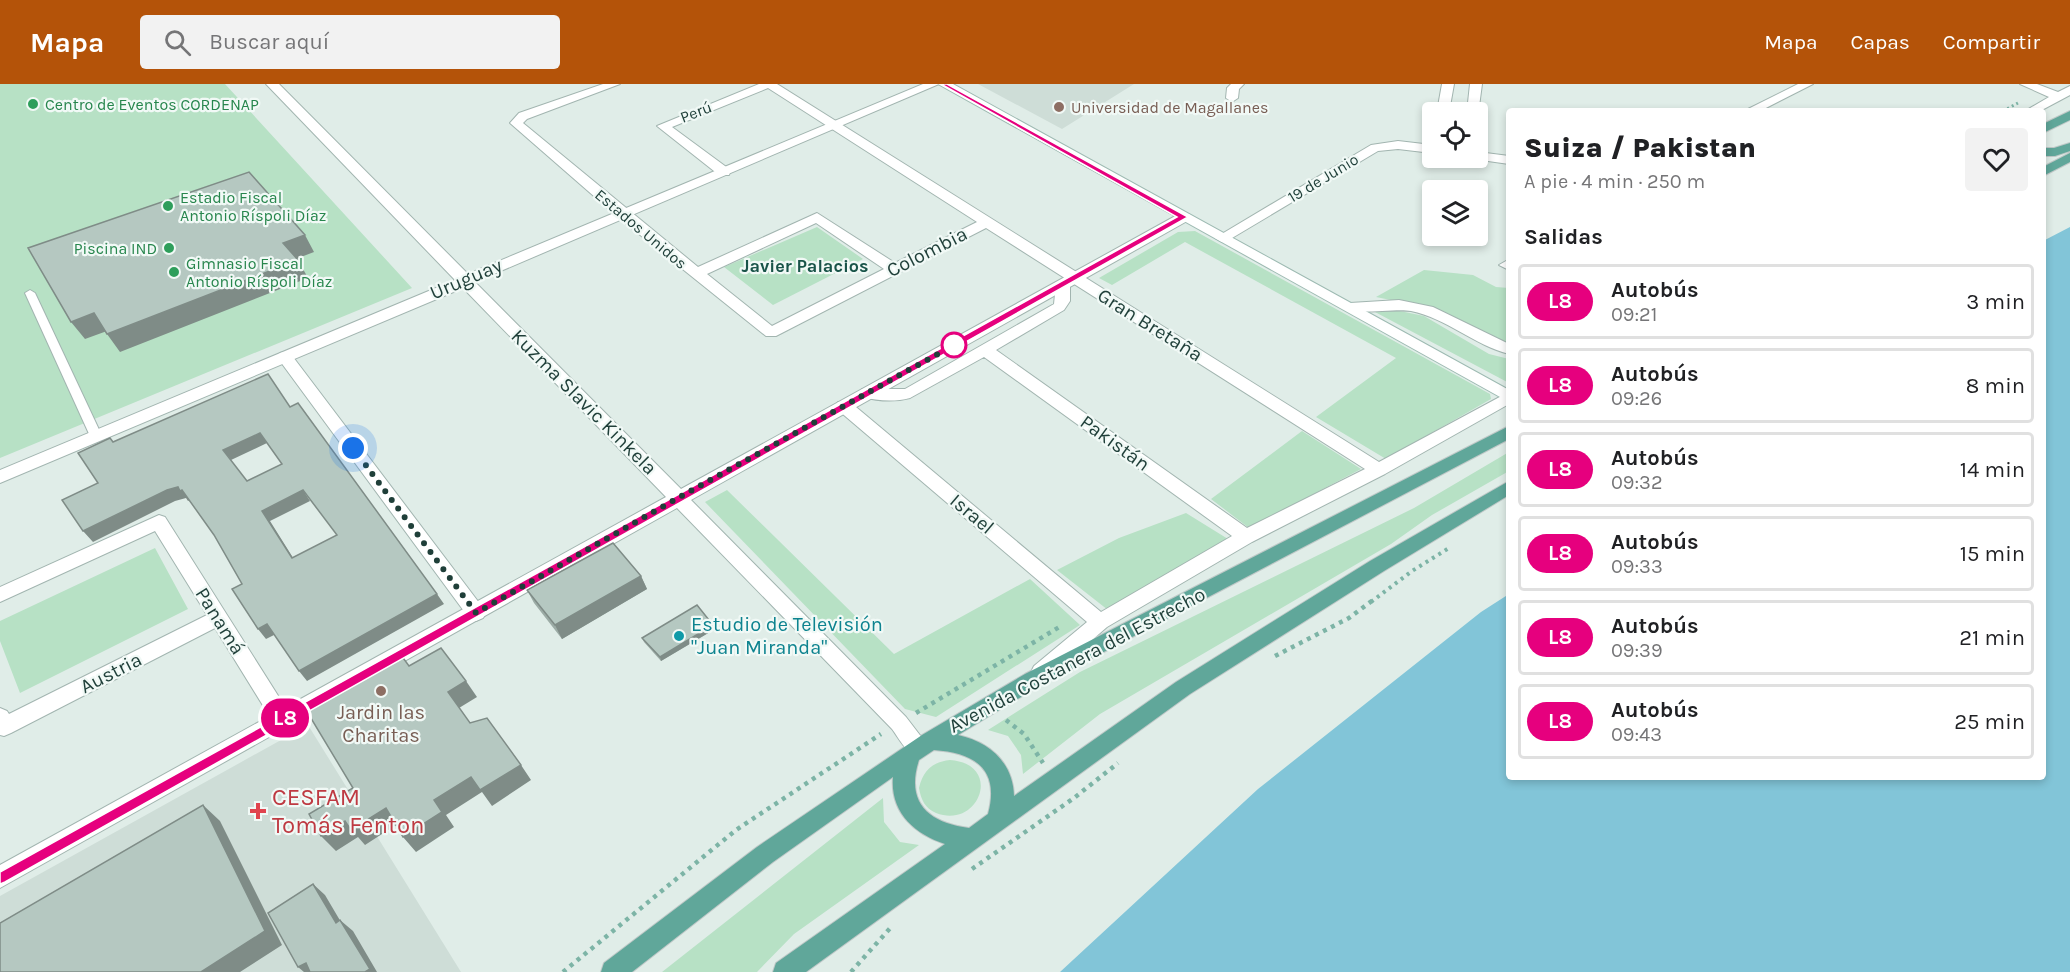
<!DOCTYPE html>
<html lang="es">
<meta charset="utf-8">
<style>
body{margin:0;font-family:Karla,sans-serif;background:#f2f2f2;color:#202124;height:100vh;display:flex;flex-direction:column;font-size:22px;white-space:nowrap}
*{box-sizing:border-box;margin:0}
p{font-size:20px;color:#757577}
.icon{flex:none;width:33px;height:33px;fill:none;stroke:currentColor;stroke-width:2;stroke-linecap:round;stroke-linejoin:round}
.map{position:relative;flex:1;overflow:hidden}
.panel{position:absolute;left:1506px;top:24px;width:540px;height:672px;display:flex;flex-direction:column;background:#fff;border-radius:6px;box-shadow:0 3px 9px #0003}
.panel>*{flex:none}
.badge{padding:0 12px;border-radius:20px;font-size:21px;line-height:39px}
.fabs{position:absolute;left:1422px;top:18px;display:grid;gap:12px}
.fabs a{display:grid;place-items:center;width:66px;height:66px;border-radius:6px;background:#fff;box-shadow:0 3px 9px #0003;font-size:30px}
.you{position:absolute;width:30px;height:30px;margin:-15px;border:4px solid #fff;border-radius:50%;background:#1a73e8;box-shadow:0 0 0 9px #1a73e833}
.map>.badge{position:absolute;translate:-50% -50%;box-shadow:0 0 0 3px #fff}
h2{padding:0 18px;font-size:22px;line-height:54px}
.round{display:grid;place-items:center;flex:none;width:63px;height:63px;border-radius:6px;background:#f2f2f2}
.overview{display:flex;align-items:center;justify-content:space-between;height:102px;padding:0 18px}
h1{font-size:28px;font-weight:800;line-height:45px}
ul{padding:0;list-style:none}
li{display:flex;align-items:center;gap:18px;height:75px;margin:0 12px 9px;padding:0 6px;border:3px solid #e0e0e0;border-radius:6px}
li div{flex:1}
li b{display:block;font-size:22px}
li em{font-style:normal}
li .badge{min-width:66px;font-weight:700;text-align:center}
header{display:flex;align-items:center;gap:36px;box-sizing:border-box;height:84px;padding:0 30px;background:#b45309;color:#fff}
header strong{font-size:28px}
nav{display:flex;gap:33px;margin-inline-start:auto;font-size:21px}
.search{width:420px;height:54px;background:#f2f2f2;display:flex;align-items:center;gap:15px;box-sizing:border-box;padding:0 21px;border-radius:6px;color:#757577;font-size:22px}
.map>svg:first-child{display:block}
</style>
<header>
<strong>Mapa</strong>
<div class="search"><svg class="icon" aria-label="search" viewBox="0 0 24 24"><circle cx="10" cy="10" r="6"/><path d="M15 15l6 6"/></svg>Buscar aquí</div>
<nav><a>Mapa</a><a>Capas</a><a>Compartir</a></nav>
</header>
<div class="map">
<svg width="2070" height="888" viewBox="0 0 2070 888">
<rect width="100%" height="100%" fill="#e0ede8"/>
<!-- built -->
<path fill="#ceddd7" d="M978,0H1134L1062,45Z
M308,641L461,888H0V812Z"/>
<!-- green -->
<path fill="#b7e1c5" d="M0,0H225L412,204L0,374Z
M817,143L863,175L773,221L724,183Z
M1195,147L1490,310L1491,315L1386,375L1316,333L1396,274L1185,158L1112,201L1099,194L1178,148Z
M1424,186L1473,191L1496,203L1509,204V262L1463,240L1439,226L1376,213Z
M1400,227L1424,232L1489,270L1509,275V299L1375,228Z
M1302,347L1361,385L1249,444L1211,415Z
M1509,368V387L1432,431L1391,460L1100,630L1023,690L1021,671L1008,652L988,646L1080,588L1414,424Z
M727,406L894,570L1030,495L1080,541L936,633L905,625L705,418Z
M1186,429L1228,455L1108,526L1057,486L1119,454Z
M155,464L188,525L20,609L0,557V537Z
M950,676C1004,680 979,746 936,729C925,724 921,716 919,704C923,686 933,678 950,676Z
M883,714L884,738L900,758L919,761L794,850L757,888H662Z"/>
<!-- water -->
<path fill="#82c5d8" d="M2070,143V888H1060L1258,705L1481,528L1509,510V693H2043V157Z"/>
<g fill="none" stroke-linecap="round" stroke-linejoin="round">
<defs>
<path id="service" d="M30,206L35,209L102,352L100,355L96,356L90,352L25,209Z"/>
<path id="pedestrian" d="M1399,216L1433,223L1509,260V270C1474,261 1446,234 1411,227C1396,224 1350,232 1343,224L1350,219Z"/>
<path id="minor" d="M603,0H620L527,35L523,39L698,183L817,129L895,179L977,138L768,4L672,43L729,85L730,88L729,91H719L657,42L759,0H777L1379,378L1509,308V320L1385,390L1252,458L1107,543L1048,594L1041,596L1034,594L1031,588L1034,582L1087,538L838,326L836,322L838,318H850L1101,528L1232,452L984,273L910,314C895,318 878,317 862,313L860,309L862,305H905L1054,220L1056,200L1063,196L1070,200V217L1064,226L996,266L1247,444L1365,385L986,144L776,252H766L619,134L510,39L519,29ZM816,139L884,185L772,242L707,190Z
M1231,0H1244L1239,5L1238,14L1232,18L1226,14L1227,4Z
M1442,0H1454L1449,28H1437Z
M1470,0H1482L1478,30L1467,28Z
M1798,0H1813L1760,27H1744Z
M2020,0H2037L2058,8L2070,2V11L2040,27H2025L2049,13Z
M1398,57L1432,61V69L1398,65L1378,67L1227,157L1222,158L1215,154L1371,61Z
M1478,68L1509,72V80L1474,75L1478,74Z
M1506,177H1509V186L1499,181Z
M285,268L290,269L483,524L486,529L483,534L476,537L469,534L280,277L277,273L280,269Z
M159,431L165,433L289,629L292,635L289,641L282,644L275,641L215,544L11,649L4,652L0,651V624L7,627L9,630L207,531L155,447L0,518V503Z"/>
<path id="tertiary" d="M266,0H279L468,190L923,0H939L475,198L681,405L1179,130H1189L1191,133L1189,136L691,416L906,633L929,663L925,670C909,676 901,657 892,645L677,424L0,804V781L666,413L463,204L0,399V386L455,196Z"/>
<path id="secondary" d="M938,0H953L1509,306V318Z"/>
<path id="primary" d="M2070,27V36L2043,49V40Z
M2070,59V67L2055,72H2043V64H2054Z
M2070,69V78L2043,92V83Z
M1509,342V355L1039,602L958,651C990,658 1013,679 1014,712L1176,598L1370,477L1509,397V411L1384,487L1190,610L806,888H773L776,879L945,760C914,750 890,728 893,693L773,778L632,888H601L604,879L757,763L922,651L1025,590ZM934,666C976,669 1000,686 988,730L969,744C929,739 905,719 919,676Z"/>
</defs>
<!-- service casing -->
<use href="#service" stroke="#a2b5b0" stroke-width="2"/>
<!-- pedestrian casing -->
<use href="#pedestrian" stroke="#a2b5b0" stroke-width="2"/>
<!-- minor casing -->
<use href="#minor" stroke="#a2b5b0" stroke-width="2"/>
<!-- tertiary casing -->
<use href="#tertiary" stroke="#a2b5b0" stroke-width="2"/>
<!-- secondary casing -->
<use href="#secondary" stroke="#9dbab2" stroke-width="2"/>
<!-- primary casing -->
<use href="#primary" stroke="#c0c9c8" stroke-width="2"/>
<!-- path-far2 -->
<path stroke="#7db4a6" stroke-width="3" stroke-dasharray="2 3" stroke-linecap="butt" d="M2003,27L2018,19"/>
<!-- path-far1 -->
<path stroke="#7db4a6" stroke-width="4" stroke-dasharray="3 4.5" stroke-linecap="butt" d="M1371,518L1412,487L1449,464"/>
<!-- path -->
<path stroke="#7db4a6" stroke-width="4.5" stroke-dasharray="4 5" stroke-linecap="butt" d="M1275,572L1349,534L1373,516
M916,629L1061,542
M1006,636L1024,650L1043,679
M972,785L1074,714L1118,679
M563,888L736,746L881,650
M851,888L892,842"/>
<!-- service -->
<use href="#service" fill="#fff" fill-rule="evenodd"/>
<!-- pedestrian -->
<use href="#pedestrian" fill="#fff" fill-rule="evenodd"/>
<!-- minor -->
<use href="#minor" fill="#fff" fill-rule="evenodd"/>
<!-- tertiary -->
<use href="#tertiary" fill="#fff" fill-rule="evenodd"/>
<!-- secondary -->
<use href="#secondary" fill="#fff" fill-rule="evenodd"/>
<!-- primary -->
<use href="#primary" fill="#60a79a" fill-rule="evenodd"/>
</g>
<!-- wall -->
<path fill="#9caca6" d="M641,492L647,505L562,555L534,519L527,506Z
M715,545L661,577L644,558L642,554Z"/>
<!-- shaded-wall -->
<path fill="#7f8c87" d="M305,151L314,168L293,176L283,159Z
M298,176L308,194L120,268L107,250Z
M94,229L107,247L85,255L71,238Z
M260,349L267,359L231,376L223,366Z
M178,403L182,406L190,416L188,417L186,414L175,417L93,458L83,447L167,406Z
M303,406L310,417L270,437L300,485L292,474L262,427Z
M641,492L647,505L562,555L555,541Z
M437,510L444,520L307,597L299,587Z
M267,540L276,550L266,555L258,545Z
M713,541L715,545L661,577L660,573Z
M466,597L477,613L459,624L448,608Z
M521,681L531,696L492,722L482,708L446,731L454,743L416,768L403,753L434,716L471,693Z
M203,721L220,737L282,861L240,888H201Z
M386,724L399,739L365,761L358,753L336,767L321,752L345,737Z
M313,800L325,811L348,850L336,839Z
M340,836L353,847L377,888H365Z
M306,879L316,888H304L298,883Z"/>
<!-- building -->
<path fill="#b5c8c1" stroke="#7f8c87" stroke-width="1.5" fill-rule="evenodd" d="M249,88L305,151L283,159L298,176L107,250L94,229L71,238L28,164Z
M268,290L290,323L298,319L437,510L299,587L267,540L258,545L232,505L242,500L214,451L182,406L180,407L178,403L167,406L83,447L62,416L98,399L78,369L110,354L113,358ZM260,349L282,380L247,397L223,366ZM303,406L337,451L292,474L262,427Z
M613,459L641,492L555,541L527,506Z
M697,521L713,541L660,573L642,554Z
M441,564L466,597L448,608L470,639L487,634L521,681L480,706L471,693L434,716L442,728L403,753L386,724L351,746L345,737L321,752L309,730L353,704L306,626L401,571L409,582Z
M203,721L265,847L201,888H0V839Z
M313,800L336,839L340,836L370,885L365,888H310L306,879L298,883L268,829Z"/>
<!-- line -->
<path fill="#e6007e" stroke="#fff" stroke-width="1.5" d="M941,0H947L1188,133L5,798L0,800V788L1177,133Z"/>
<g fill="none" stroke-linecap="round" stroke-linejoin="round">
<!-- walk -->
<path stroke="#1f3f39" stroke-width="6" stroke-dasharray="0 10.8" d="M353,364L476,529L678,414L954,261"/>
</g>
<!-- markers -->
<g fill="#2e9e5b" stroke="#f1f9f6" stroke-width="2">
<circle cx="33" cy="20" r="6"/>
<circle cx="168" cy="122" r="6"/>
<circle cx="169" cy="164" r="6"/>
<circle cx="174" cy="188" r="6"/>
</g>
<g fill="#8d6e63" stroke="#f1f9f6" stroke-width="2">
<circle cx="1059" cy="23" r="6"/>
<circle cx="381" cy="607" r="6"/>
</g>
<circle fill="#fff" stroke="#e6007e" stroke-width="3" cx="954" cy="261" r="12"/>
<circle fill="#0f9aa8" stroke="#f1f9f6" stroke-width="2" cx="679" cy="552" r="6"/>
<path fill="#e0444e" stroke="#f1f9f6" stroke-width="2" d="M255 718h6v6h6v6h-6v6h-6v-6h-6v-6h6z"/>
<g text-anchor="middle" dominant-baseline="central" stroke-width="4.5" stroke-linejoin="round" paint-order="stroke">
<!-- far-leisure labels -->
<g font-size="16" fill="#27864d" stroke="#f1f9f6" text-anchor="start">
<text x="45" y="20">Centro de Eventos CORDENAP</text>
<text x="180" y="113">Estadio Fiscal<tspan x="180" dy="18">Antonio Ríspoli Díaz</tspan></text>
<text x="157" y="164" text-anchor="end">Piscina IND</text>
<text x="186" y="179">Gimnasio Fiscal<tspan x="186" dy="18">Antonio Ríspoli Díaz</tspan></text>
</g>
<!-- far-education labels -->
<g font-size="16" fill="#785e54" stroke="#f1f9f6" text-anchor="start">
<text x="1071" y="23">Universidad de Magallanes</text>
</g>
<!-- far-street labels -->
<g font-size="16" fill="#1f3f39" stroke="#f1f9f6">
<text transform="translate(696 28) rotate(-21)">Perú</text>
<text transform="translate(1323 94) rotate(-31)">19 de Junio</text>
<text transform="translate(641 145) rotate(40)">Estados Unidos</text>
</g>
<!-- far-neighbourhood labels -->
<g font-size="18" font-weight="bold" fill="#195449" stroke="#f1f9f6">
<text x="805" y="182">Javier Palacios</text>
</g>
<!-- street labels -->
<g font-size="20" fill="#1f3f39" stroke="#f1f9f6">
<text transform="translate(927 168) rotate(-27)">Colombia</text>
<text transform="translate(466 195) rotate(-23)">Uruguay</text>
<text transform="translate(1150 241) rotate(32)">Gran Bretaña</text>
<text transform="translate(584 318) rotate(45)">Kuzma Slavic Kinkela</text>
<text transform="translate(1115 359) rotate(36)">Pakistán</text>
<text transform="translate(972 430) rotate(40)">Israel</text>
<text transform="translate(220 537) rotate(58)">Panamá</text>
<text transform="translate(1077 576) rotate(-28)">Avenida Costanera del Estrecho</text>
<text transform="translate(111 589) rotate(-27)">Austria</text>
</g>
<!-- culture labels -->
<g font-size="20" fill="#0d838f" stroke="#f1f9f6" text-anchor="start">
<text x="691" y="540">Estudio de Televisión<tspan x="691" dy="23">"Juan Miranda"</tspan></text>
</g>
<!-- education labels -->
<g font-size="20" fill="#785e54" stroke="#f1f9f6">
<text x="381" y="628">Jardin las<tspan x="381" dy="23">Charitas</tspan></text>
</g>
<!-- near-health labels -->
<g font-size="24" fill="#be3a42" stroke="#f1f9f6" text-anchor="start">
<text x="272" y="713">CESFAM<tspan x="272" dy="28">Tomás Fenton</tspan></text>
</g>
</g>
</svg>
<div class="fabs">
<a><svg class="icon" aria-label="locate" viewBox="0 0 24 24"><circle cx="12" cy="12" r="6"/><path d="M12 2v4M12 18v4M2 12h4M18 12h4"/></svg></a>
<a><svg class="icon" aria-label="layers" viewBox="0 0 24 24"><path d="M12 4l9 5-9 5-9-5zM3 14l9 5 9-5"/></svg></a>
</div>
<div class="you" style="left:353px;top:364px"></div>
<b class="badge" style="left:285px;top:634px;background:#e6007e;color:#fff">L8</b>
<section class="panel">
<div class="overview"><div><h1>Suiza / Pakistan</h1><p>A pie · 4 min · 250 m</p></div><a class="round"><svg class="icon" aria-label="heart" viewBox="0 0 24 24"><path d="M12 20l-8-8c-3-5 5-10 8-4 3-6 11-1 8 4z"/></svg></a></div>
<h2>Salidas</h2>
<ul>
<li><span class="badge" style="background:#e6007e;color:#fff">L8</span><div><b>Autobús</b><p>09:21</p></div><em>3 min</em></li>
<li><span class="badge" style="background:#e6007e;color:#fff">L8</span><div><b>Autobús</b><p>09:26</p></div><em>8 min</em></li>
<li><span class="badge" style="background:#e6007e;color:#fff">L8</span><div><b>Autobús</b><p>09:32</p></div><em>14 min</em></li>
<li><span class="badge" style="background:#e6007e;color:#fff">L8</span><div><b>Autobús</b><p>09:33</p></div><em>15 min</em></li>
<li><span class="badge" style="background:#e6007e;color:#fff">L8</span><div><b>Autobús</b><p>09:39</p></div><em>21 min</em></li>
<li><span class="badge" style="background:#e6007e;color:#fff">L8</span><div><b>Autobús</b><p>09:43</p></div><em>25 min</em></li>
</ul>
</section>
</div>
